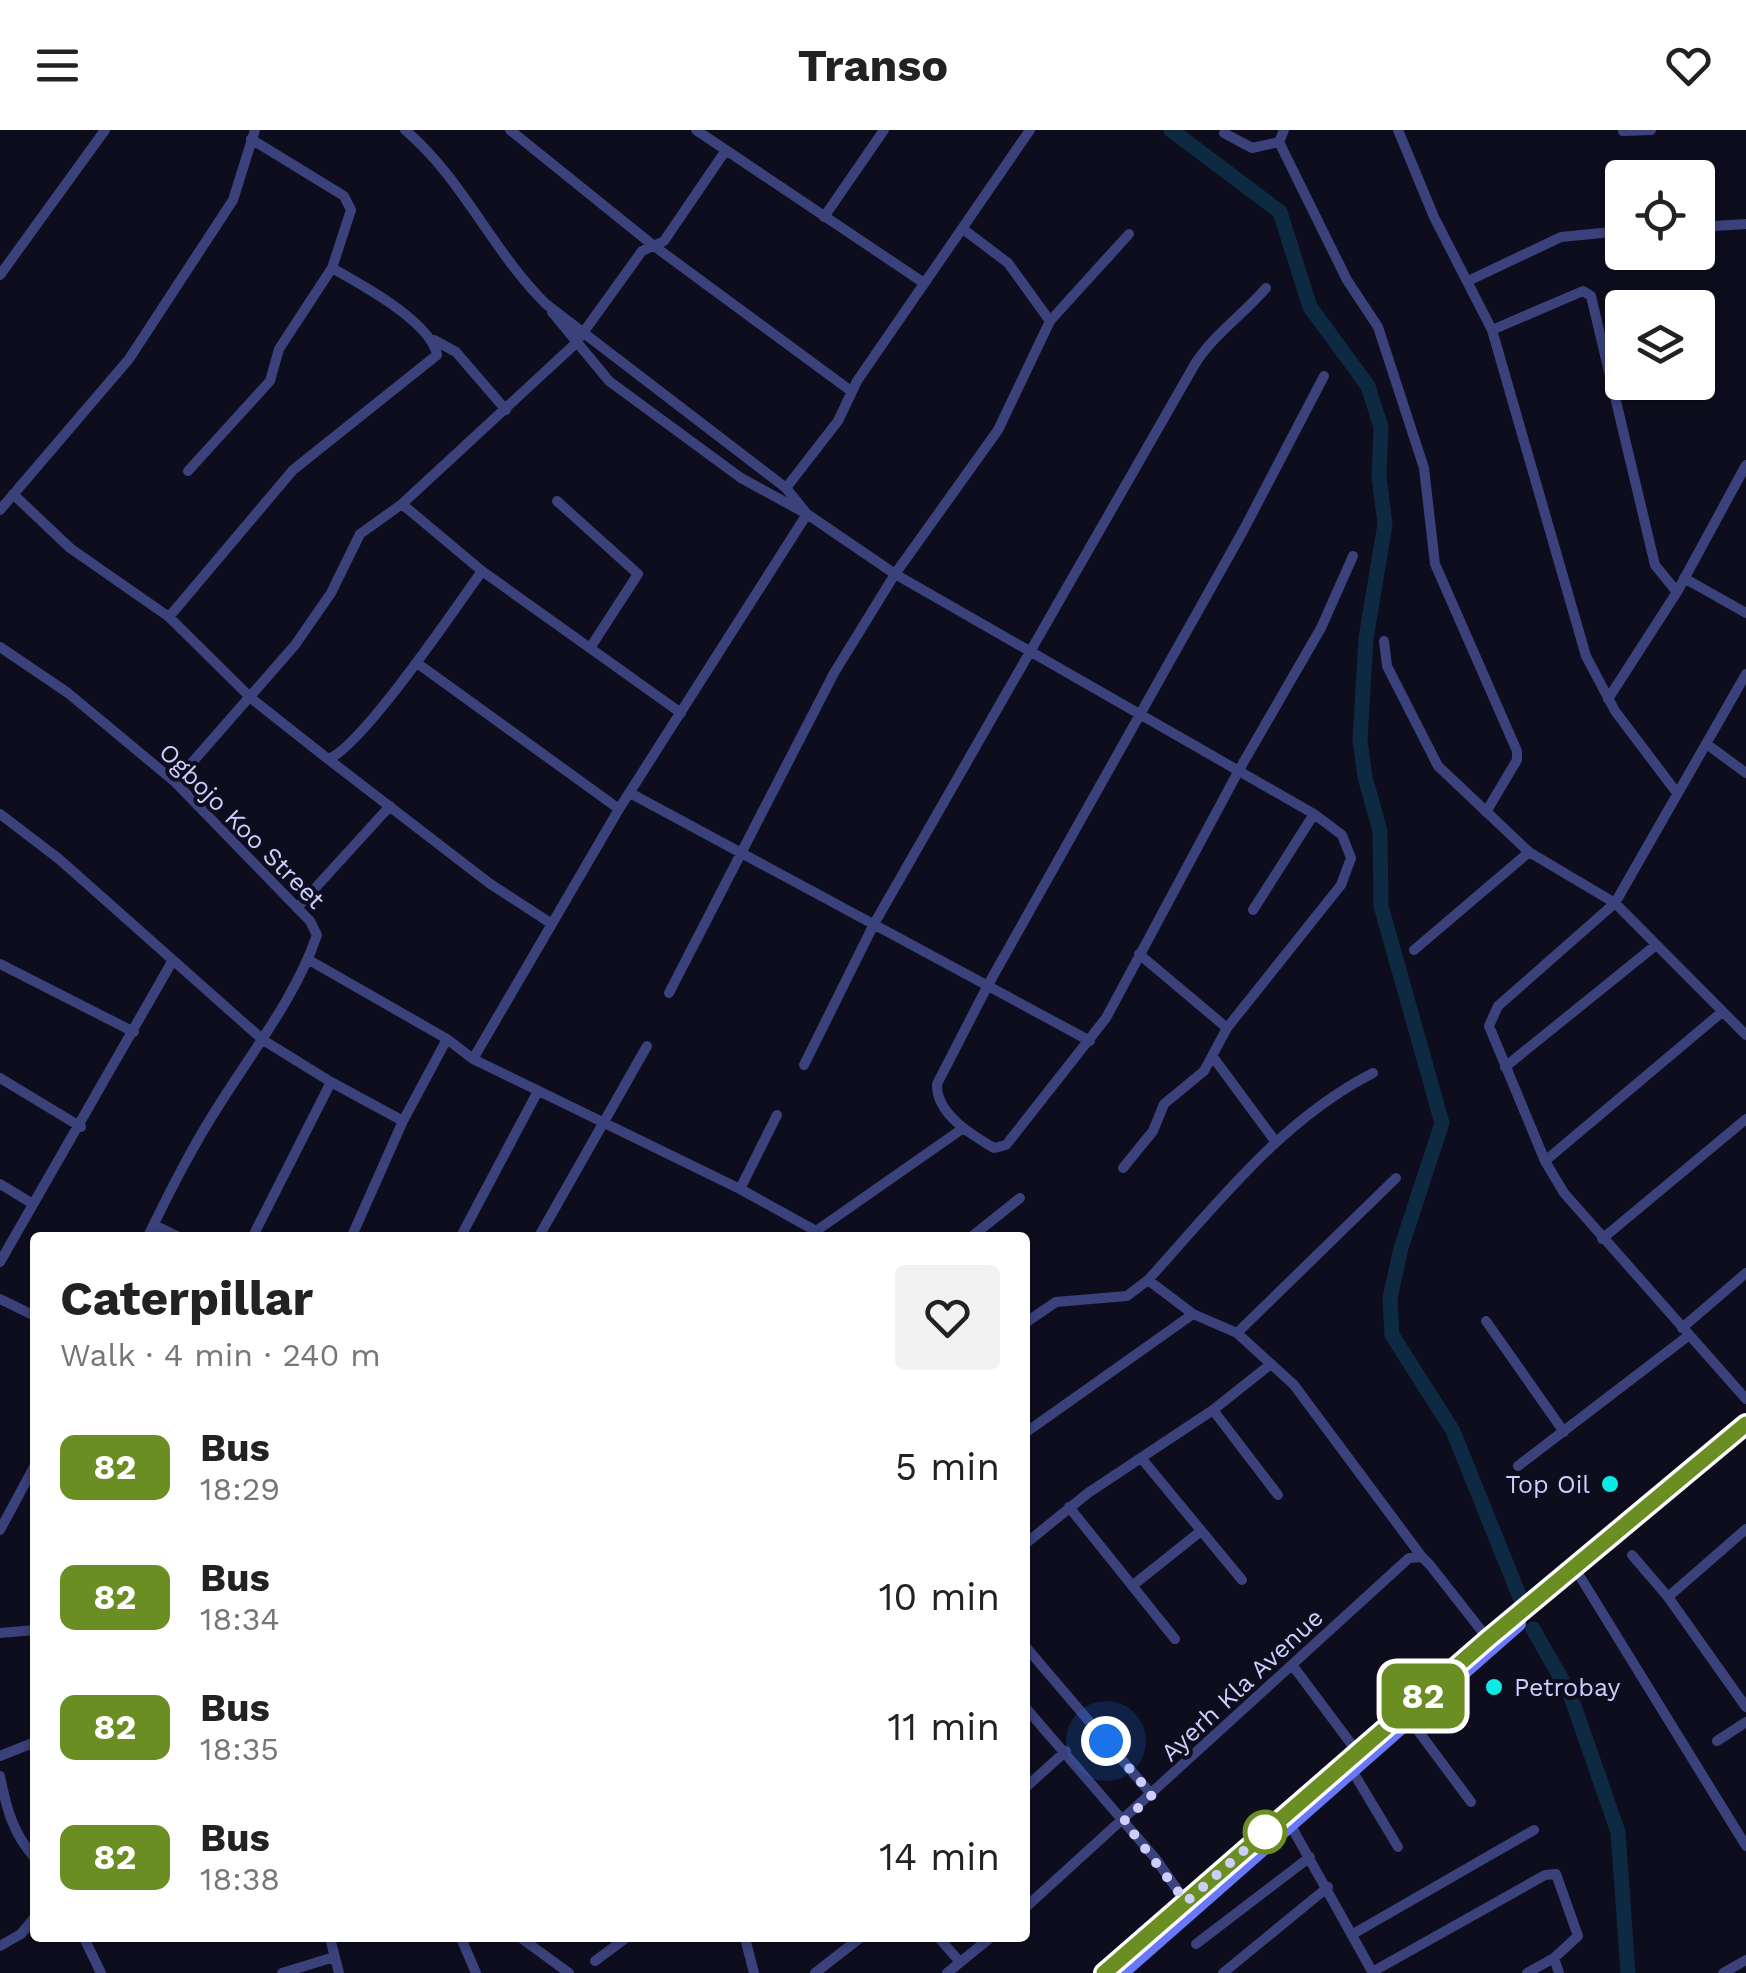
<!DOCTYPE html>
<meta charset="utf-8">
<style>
body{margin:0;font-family:"Work Sans",sans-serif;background:#f2f2f2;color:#222;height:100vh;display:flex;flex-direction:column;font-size:38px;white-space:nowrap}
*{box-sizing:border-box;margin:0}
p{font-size:32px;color:#767676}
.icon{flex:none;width:55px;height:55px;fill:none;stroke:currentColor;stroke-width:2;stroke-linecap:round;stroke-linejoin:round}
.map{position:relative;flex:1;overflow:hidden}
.sheet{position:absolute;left:30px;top:1102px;width:1000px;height:710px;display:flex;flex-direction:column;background:#fff;border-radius:10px;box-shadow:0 2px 8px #0004}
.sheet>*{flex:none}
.badge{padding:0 20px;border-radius:15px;font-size:35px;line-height:65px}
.fabs{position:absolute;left:1605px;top:30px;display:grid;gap:20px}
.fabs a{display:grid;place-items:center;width:110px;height:110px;border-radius:10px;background:#fff;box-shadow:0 2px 8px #0004;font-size:50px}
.you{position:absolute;width:50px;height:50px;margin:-25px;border:8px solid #fff;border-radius:50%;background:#1a73e8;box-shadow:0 0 0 15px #1a73e833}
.map>.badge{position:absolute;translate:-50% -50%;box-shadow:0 0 0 5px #fff}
.round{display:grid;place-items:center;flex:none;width:105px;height:105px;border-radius:10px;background:#f2f2f2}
.headline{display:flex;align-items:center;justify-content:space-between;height:170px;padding:0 30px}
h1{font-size:48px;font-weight:700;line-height:75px}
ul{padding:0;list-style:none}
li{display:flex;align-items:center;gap:30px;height:130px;padding:0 30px}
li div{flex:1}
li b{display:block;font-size:38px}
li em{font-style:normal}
li .badge{min-width:110px;font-weight:700;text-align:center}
header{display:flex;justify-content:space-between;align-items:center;height:130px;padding:0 30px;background:#fff;font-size:45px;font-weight:700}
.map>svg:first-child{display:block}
</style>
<header><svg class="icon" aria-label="menu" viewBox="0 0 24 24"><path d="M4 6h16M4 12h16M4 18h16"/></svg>Transo<svg class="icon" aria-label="heart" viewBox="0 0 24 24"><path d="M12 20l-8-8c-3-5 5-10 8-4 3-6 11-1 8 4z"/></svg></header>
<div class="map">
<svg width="1746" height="1843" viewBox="0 0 1746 1843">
<rect width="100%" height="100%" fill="#0e0d1e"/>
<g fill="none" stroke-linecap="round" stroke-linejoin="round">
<!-- river -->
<path stroke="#0e2942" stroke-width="15" d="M1171,0L1280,82L1310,177L1368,256L1381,297L1379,346L1385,394L1366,508L1360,610L1365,647L1380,701L1381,776L1442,993L1401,1118L1390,1168L1392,1205L1453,1301L1523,1475
M1533,1499L1570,1564L1618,1702L1628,1843"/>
<!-- minor -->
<path stroke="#3a417b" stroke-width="10" d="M405,0C463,49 492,121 546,174L786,358L807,384L895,444L1314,684L1342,705L1351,728L1341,755L1227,898L1204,941L1164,974L1153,1001L1123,1038
M510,0L654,116L851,261
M696,0L924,153
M1284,0L1279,12L1347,150L1378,197L1424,338L1435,434L1517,621V630L1486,682
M1398,0L1434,87L1492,200L1586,526L1615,581L1677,663
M1623,1L1651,0
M1224,3L1252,18L1279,12
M824,87L884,0
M1698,97L1746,94
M963,99L1008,133L1050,191
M0,145L105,0
M1468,151L1561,107L1622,101
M1492,200L1583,161L1591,166L1655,435L1677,462
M434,210L456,222L506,280
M1324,246L1243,401L988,855L937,954C936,984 972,1005 994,1018L1006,1015L1106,888L1239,640L1321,498L1353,426
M188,341L270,251L279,219L332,138L351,80L344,66L251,9
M786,358L838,291L857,251L1030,0
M13,364L70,418L169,487L252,569L328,629C361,618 457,476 482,441
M557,371L638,444L590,518
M402,374L482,441L681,583
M0,380L129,229L233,70L255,0
M1684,448L1746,483
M169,487L293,340L437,225C431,192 362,155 332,138
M1384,511L1387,536L1438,636L1529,722L1615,773L1746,905
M0,517L68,563L175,652L310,791L317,805C296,866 255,918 221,972C193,1015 170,1061 147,1108
M417,533L619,679
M1746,544L1615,773L1498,876L1489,896L1545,1031L1564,1063L1746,1269
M1608,569L1677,462L1746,335
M1708,615L1746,643
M328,629L489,753L552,794
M175,652L295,515L331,463L360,404L402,374L575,214L642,121L664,111L726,20
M630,663L1090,911
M0,684L59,729L263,910L331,952
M297,778L390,676
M1253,780L1314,684
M1414,820L1529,722
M1139,824L1227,898
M309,830L447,909L473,929L740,1059L816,1101
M0,834L134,902
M669,863L834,543L895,444L998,300L1050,191L1129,104
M1213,927L1275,1011
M473,929L619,679L807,384L741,348L609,251L552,182
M804,935L874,794L1195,234C1213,205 1243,185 1266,158
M1505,937L1656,815
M0,948L81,997
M1545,1031L1722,882
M0,1054L33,1074
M740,1059L777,985
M154,1095L181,1108
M252,1108L331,952L403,991
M351,1108L403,991L447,909
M460,1108L538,961
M538,1108L647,916
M806,1108L962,999
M970,1108L1020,1068
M1602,1109L1746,989
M0,1132L173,830
M1148,1150C1217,1074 1281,990 1373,943
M0,1169L35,1186
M1486,1191L1564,1302
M1025,1193L1056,1172L1127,1166L1148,1150L1193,1184L1237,1203L1294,1255L1422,1427
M1682,1198L1746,1143
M1237,1203L1396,1048
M1213,1280L1278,1365
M1025,1303L1193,1184
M1142,1329L1242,1450
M1518,1336L1688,1206
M1069,1377L1175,1509
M1746,1399L1668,1467L1746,1577
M0,1400L35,1335
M1025,1414L1088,1363L1213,1280L1271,1234
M1632,1425L1668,1467
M1579,1445L1746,1716
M1132,1456L1201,1401
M0,1503L35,1500
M1025,1516L1152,1665
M1293,1536L1358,1623
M1025,1577L1155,1728L1186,1772
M1410,1590L1471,1672
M1717,1611L1746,1592
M0,1626L35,1612
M1353,1642L1398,1717
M0,1646C6,1677 13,1704 35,1728
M1025,1658L1066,1621
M1290,1694L1373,1843
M1025,1778L1409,1428L1422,1427L1430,1435L1488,1509
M1353,1804L1534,1700
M84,1808L101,1843
M330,1808L339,1843
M461,1808L476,1843
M521,1808L569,1843
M745,1808L754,1843
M939,1808L960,1832
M1196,1814L1310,1727
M0,1816L21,1804L35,1787
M1554,1828L1559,1843
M595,1831L626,1808
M1372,1842L1545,1745L1556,1744L1578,1806L1554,1828L1527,1843
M282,1843L334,1827
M815,1843L860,1808
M947,1843L990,1808
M1223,1843L1328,1757
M1723,1843L1746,1830"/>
<!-- secondary -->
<path stroke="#6978f8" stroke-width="14" d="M1104,1843L1488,1509L1746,1294
M1122,1843L1519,1494"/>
</g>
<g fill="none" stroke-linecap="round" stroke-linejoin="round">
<defs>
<path id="line" d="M1104,1843L1488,1509L1746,1294"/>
</defs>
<!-- line casing -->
<use href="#line" stroke="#fff" stroke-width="22"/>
<!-- line -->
<use href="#line" stroke="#6b8e23" stroke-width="15"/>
<!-- walk -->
<path stroke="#cdcefd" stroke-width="10" stroke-dasharray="0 18" d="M1106,1611L1152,1665L1124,1691L1186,1772L1265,1702"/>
</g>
<!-- markers -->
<g fill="#0bebe3" stroke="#0e0d1e" stroke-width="4">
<circle cx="1610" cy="1354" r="10"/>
<circle cx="1494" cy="1557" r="10"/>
</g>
<circle fill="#fff" stroke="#6b8e23" stroke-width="5" cx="1265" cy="1702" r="20"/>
<g text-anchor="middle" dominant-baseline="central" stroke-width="8" stroke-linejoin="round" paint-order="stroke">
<!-- street labels -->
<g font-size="25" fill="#cdcefd" stroke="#0e0d1e">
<text transform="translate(242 696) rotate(45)">Ogbojo Koo Street</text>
<text transform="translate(1242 1555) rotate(-43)">Ayerh Kla Avenue</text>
</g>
<!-- poi labels -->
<g font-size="25" fill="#cdcefd" stroke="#0e0d1e" text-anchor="end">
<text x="1590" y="1354">Top Oil</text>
<text x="1514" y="1557" text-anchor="start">Petrobay</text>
</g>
</g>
</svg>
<div class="fabs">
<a><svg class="icon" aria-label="locate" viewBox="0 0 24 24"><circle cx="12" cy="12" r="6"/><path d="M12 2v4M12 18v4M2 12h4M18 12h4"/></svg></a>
<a><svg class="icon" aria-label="layers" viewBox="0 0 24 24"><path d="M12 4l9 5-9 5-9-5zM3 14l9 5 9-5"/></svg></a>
</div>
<div class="you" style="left:1106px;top:1611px"></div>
<b class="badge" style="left:1423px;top:1566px;background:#6b8e23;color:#fff">82</b>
<section class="sheet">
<div class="headline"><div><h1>Caterpillar</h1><p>Walk · 4 min · 240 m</p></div><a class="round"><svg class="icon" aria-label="heart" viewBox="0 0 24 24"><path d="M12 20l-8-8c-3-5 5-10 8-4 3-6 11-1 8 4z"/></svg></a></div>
<ul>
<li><span class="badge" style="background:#6b8e23;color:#fff">82</span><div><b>Bus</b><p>18:29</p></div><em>5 min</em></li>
<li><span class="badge" style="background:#6b8e23;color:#fff">82</span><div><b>Bus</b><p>18:34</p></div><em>10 min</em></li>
<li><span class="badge" style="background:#6b8e23;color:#fff">82</span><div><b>Bus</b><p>18:35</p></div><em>11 min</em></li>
<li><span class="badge" style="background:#6b8e23;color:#fff">82</span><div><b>Bus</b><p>18:38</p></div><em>14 min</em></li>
</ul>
</section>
</div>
